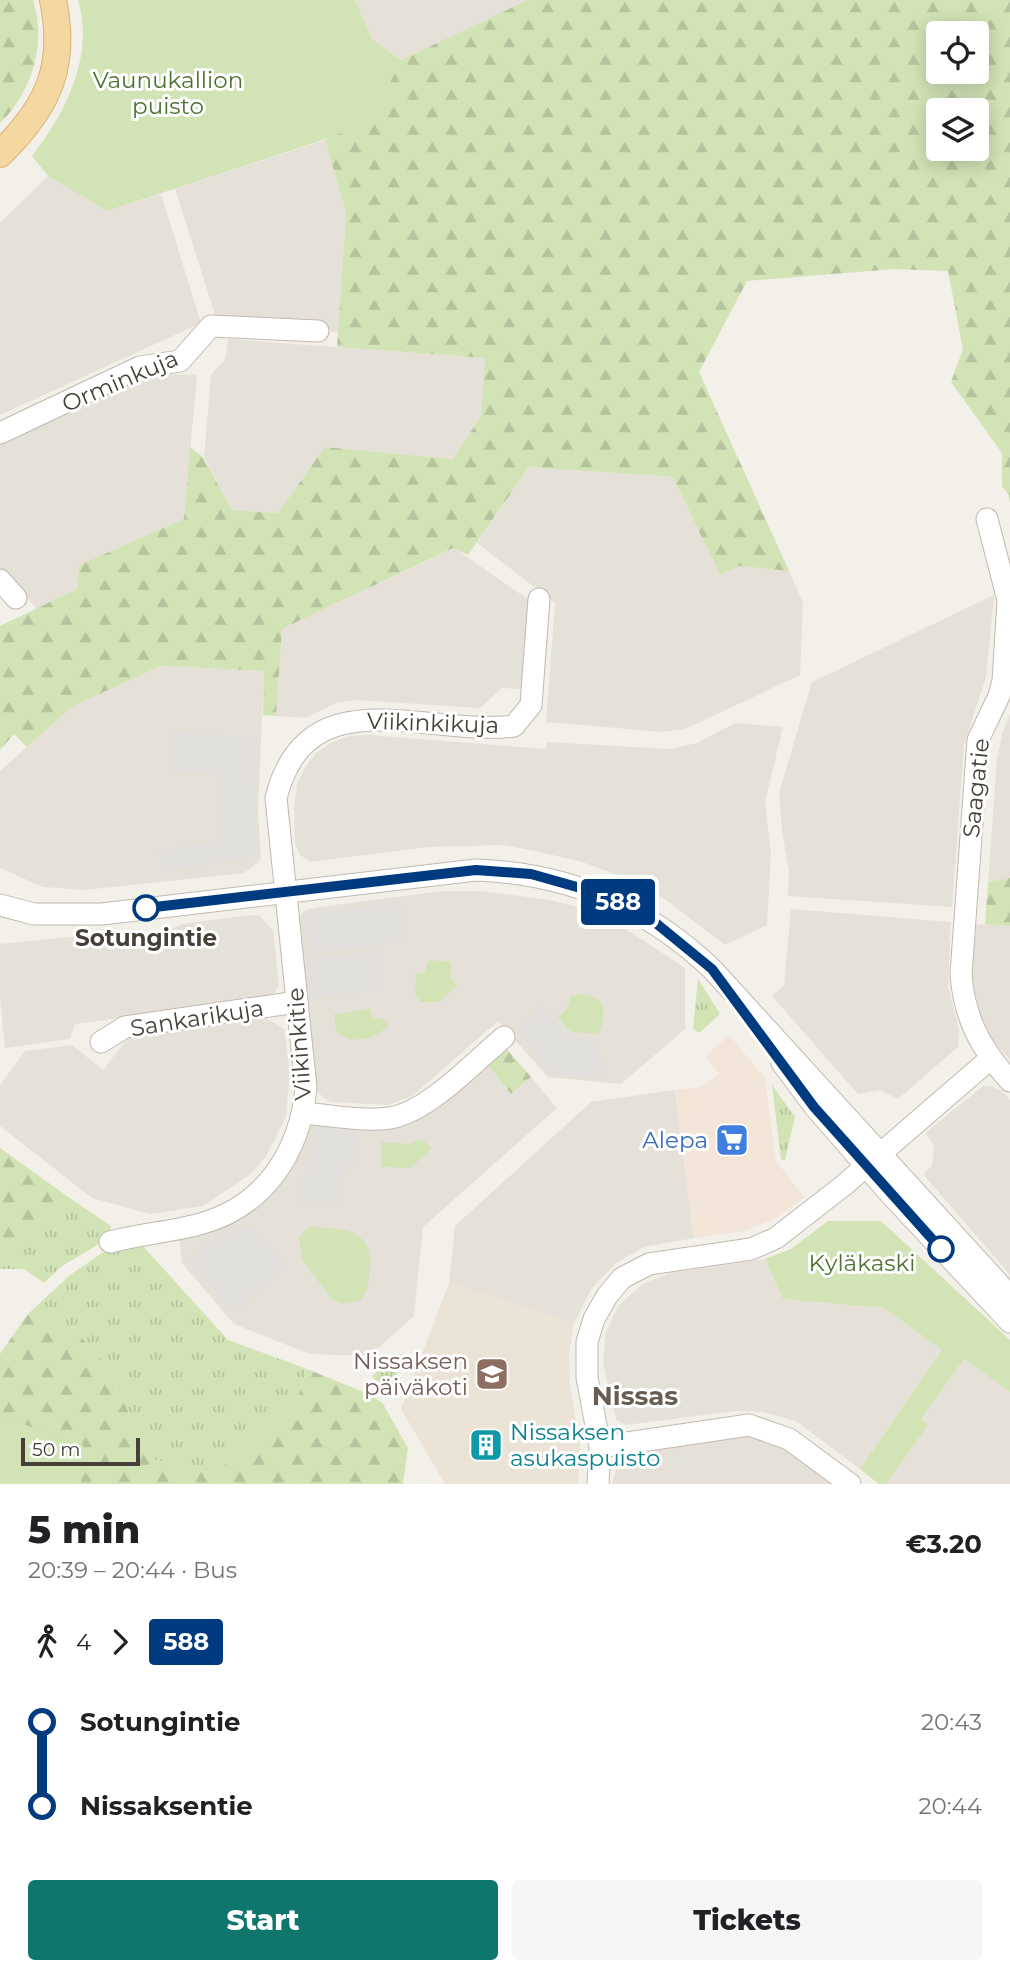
<!DOCTYPE html>
<meta charset="utf-8">
<style>
body{margin:0;font-family:Montserrat,sans-serif;background:#f6f6f6;color:#202124;height:100vh;display:flex;flex-direction:column;font-size:26px;white-space:nowrap}
*{box-sizing:border-box;margin:0}
p{font-size:23px;color:#757577}
.icon{flex:none;width:38px;height:38px;fill:none;stroke:currentColor;stroke-width:2;stroke-linecap:round;stroke-linejoin:round}
.map{position:relative;height:1484px;overflow:hidden}
.sheet{display:flex;flex-direction:column;background:#fff;flex:1}
.sheet>*{flex:none}
.badge{padding:0 14px;border-radius:5px;font-size:24px;line-height:46px}
.buttons{position:absolute;left:926px;top:21px;display:grid;gap:14px}
.buttons a{display:grid;place-items:center;width:63px;height:63px;border-radius:7px;background:#fff;box-shadow:0 4px 18px #0003;font-size:35px}
.scale{position:absolute;left:21px;bottom:18px;width:119px;box-sizing:border-box;padding-left:7px;border:4px solid #464038;border-top:0;font-size:19px;line-height:24px;white-space:nowrap;color:#464038;-webkit-text-stroke:5px #fff;paint-order:stroke}
.map>.badge{position:absolute;translate:-50% -50%;box-shadow:0 0 0 4px #fff}
.legs{display:flex;align-items:center;gap:10px;height:77px;padding:0 28px;font-size:23px}
.legs p{margin-inline-start:auto}
.headline{display:flex;align-items:center;justify-content:space-between;height:119px;padding:0 28px}
h1{font-size:38px;font-weight:800;line-height:52px}
.primary-button{display:flex;gap:14px;margin-top:auto;padding:14px 28px}
.primary-button a{flex:1;height:80px;border-radius:7px;background:#0f766e;color:#fff;font-size:28px;font-weight:800;line-height:80px;text-align:center}
.primary-button a+a{background:#f6f6f6;color:#202124}
ul{padding:0 28px;list-style:none}
li{display:flex;align-items:center;gap:24px;height:84px;font-size:26px}
li i{display:grid;place-items:center;width:10px;height:100%;margin:0 9px;background:currentColor}
li i::after{content:'';width:18px;height:18px;margin:-9px;border:5px solid;border-radius:50%;background:#fff}
li p{margin-inline-start:auto}
li:first-child i{background:linear-gradient(#0000 50%,currentColor 0)}
li:last-child i{background:linear-gradient(currentColor 50%,#0000 0)}
.map>svg:first-child{display:block}
</style>
<div class="map">
<svg width="1010" height="1484" viewBox="0 0 1010 1484">
<defs>
<pattern id="grass-tufts" width="24" height="20" patternUnits="userSpaceOnUse" patternTransform="scale(1.75)"><rect width="24" height="20" fill="#d2e3b6"/><path d="M3 7l-1-3M5 7V3M7 7l1-3M15 17l-1-3M17 17v-4M19 17l1-3" fill="none" stroke="#b6c49d"/></pattern>
<pattern id="forest-firs" width="22" height="20" patternUnits="userSpaceOnUse" patternTransform="scale(1.75)"><rect width="22" height="20" fill="#d2e3b6"/><path d="M5 1l3.5 6h-7zM16 11l3.5 6h-7z" fill="#b6c49d"/></pattern>
</defs>
<rect width="100%" height="100%" fill="#f3efe9"/>
<!-- residential -->
<path fill="#e6e1d8" d="M355,0H530L401,60L372,39Z
M325,140L346,213L338,332L218,324L175,189Z
M48,176L107,211L161,194L201,323L0,415V223Z
M228,339L486,358L481,416L453,459L325,447L278,513L232,510L204,457L211,375L226,358Z
M149,374L197,375L184,519L79,565L77,589L37,609L0,568V442Z
M529,467L673,477L720,575L739,566L789,571L803,603L800,675L685,729L663,732L546,722L555,603L477,543Z
M454,548L529,600L523,689L502,688L480,708L356,700L336,703L305,718L276,716L282,629Z
M994,595L986,677L964,745L952,907L788,896L789,871L782,831L779,793L812,682Z
M161,666L264,671L258,811L261,856L259,862L244,873L84,890L43,887L0,868V771L73,706Z
M1010,714V878L988,882L997,760L1002,734Z
M735,723L783,727L765,802L771,852L767,925L725,945L666,900L626,878L582,862L540,852L504,845L429,847L310,862L300,855L295,844L294,809L297,784L304,769L316,753L332,742L349,736L370,735L546,749L547,742L670,749L697,743Z
M443,891H480L550,900L582,908L614,921L685,968V1029L621,1084L548,1077L498,1021L412,1096L388,1105L331,1102L324,1098L317,1091L297,926L300,916L305,910L319,907Z
M791,909L951,922L948,986L959,1030L958,1047L898,1099L880,1090L858,1094L772,996L784,986Z
M251,915L260,916L273,931L279,985L274,993L261,999L75,1024L70,1039L5,1048L0,998V944L99,934L112,939L167,932L181,924Z
M985,924L1010,926V1060L995,1043L981,1017L975,993L972,973L976,925Z
M266,1018L284,1029L290,1072L286,1117L267,1155L251,1174L203,1206L150,1214L92,1198L0,1126V1085L25,1051L72,1045L103,1070L131,1034Z
M484,1060L511,1094L531,1077L557,1108L423,1227L414,1316L369,1356L310,1354L234,1324L182,1263L179,1235L205,1228L312,1125L324,1122L407,1126Z
M983,1086H991L1002,1091L1010,1100V1275L923,1174L932,1166L934,1145L925,1133Z
M675,1090L694,1238L644,1247L616,1263L592,1288L574,1323L449,1283L455,1226L591,1102Z
M765,1259L783,1299L884,1308L942,1350L860,1469L796,1421L763,1412L736,1411L626,1425L616,1420L603,1363L606,1332L618,1306L644,1283L671,1273Z
M964,1359L1010,1392V1484H886L927,1425L920,1419Z
M736,1435L753,1437L788,1447L836,1484H612L620,1456L633,1448Z"/>
<!-- commercial -->
<path fill="#f3e5d7" d="M729,1035L765,1078L776,1161L804,1197L775,1219L744,1231L694,1238L675,1090L700,1087L719,1074L706,1056Z"/>
<!-- education -->
<path fill="#ebe3d5" d="M449,1283L574,1323L569,1354L570,1386L580,1445L578,1484H445L401,1409Z"/>
<!-- grass -->
<path fill="url(#grass-tufts)" d="M698,979L720,1014L699,1033L693,1028Z
M772,1085L795,1117L785,1160H781Z
M64,1194L111,1226L109,1238L62,1266L44,1283L24,1269H0V1261Z
M141,1244L228,1340L307,1369L295,1406L213,1474L148,1458L110,1370L76,1331L27,1315L70,1275L111,1247Z
M397,1354L403,1355L404,1359L390,1389L379,1385L372,1376Z"/>
<!-- forest -->
<path fill="url(#forest-firs)" fill-rule="evenodd" d="M0,0H33C47,43 32,92 0,123Z
M528,0H1010V503L1009,495L1002,486V453L951,382L963,349L948,271L894,269L747,281L699,372L789,571L739,566L720,575L673,477L529,467L468,555L453,548L282,629L276,716L263,715L264,671L161,666L73,706L27,747L14,734L0,750V626L77,589L79,565L184,519L190,447L203,457L232,510L278,513L325,447L453,459L481,416L485,358L337,347L346,213L325,140L373,117L401,60ZM938,33H976V72H938ZM938,110H976V149H938Z
M1010,878V926L985,924L988,882Z
M505,1047L531,1077L511,1094L484,1060Z
M0,1148L64,1194L0,1261Z
M27,1315L76,1331L110,1370L148,1458L213,1474L295,1406L307,1369L371,1395L383,1404L408,1448L403,1484H0V1354Z"/>
<!-- green -->
<path fill="#d2e3b6" d="M78,0H355L372,39L401,60L373,117L335,136L107,211L48,176L32,156C65,114 95,56 78,0Z
M429,960L451,962L450,977L457,985L440,1002H421L415,995L416,973H424Z
M578,994C609,996 606,1011 599,1034L571,1032L558,1017L567,1009L571,996Z
M371,1009L372,1019L382,1018L389,1026C374,1038 352,1047 336,1031L334,1014Z
M422,1139L432,1149L410,1168L381,1167V1142L410,1144Z
M828,1221H881L1010,1340V1392L964,1359L921,1419L928,1425L886,1484H879L860,1469L942,1350L884,1308L783,1299L765,1259L791,1249Z
M309,1227C342,1228 375,1229 370,1269C369,1281 369,1292 360,1300L345,1304L332,1300L302,1259L299,1237Z
M0,1416L83,1445L81,1484H0Z"/>
<!-- parking -->
<path fill="#e2e0dd" d="M174,732L254,737L256,855L161,872L159,850L220,841V773L170,770Z
M400,903L404,942L311,953L306,914Z
M379,951L384,989L310,999L305,960Z
M543,1006L568,1036L597,1039L596,1046L604,1064L603,1079L552,1074L517,1030Z
M319,1126L357,1130L356,1157L338,1183L337,1203L298,1200Z
M252,1227L287,1266L233,1312L188,1262L214,1238Z"/>
<g fill="none" stroke-linecap="round" stroke-linejoin="round">
<defs>
<path id="minor" d="M0,433L140,367L180,361L211,326L318,331
M987,519L1008,600L1003,681L999,696L978,740L961,974C964,1018 981,1049 1010,1081
M0,580L16,598
M0,905L34,914H102L476,870C566,873 646,906 712,969L1010,1296
M101,1042L125,1027L297,1002
M782,1063L814,1106L892,1196L1010,1322
M303,1113C330,1115 362,1122 390,1118C428,1112 474,1062 504,1037
M110,1242C140,1234 171,1232 200,1224C265,1206 300,1152 306,1088L276,798C307,675 425,737 514,726L531,705L539,599
M600,1447L749,1425L789,1439L850,1484
M598,1484L600,1447L587,1377V1342L594,1319L607,1296L622,1278L649,1264L751,1249L776,1238L843,1186L990,1059"/>
<path id="major" d="M0,154C48,107 67,67 53,0"/>
</defs>
<!-- minor casing -->
<use href="#minor" stroke="#c1b9b0" stroke-width="23"/>
<!-- major casing -->
<use href="#major" stroke="#d8b372" stroke-width="28"/>
<!-- minor -->
<use href="#minor" stroke="#fff" stroke-width="21"/>
<!-- major -->
<use href="#major" stroke="#f5d7a1" stroke-width="26"/>
</g>
<g fill="none" stroke-linecap="round" stroke-linejoin="round">
<defs>
<path id="line-1" d="M146,908L476,870L531,874L591,891L657,924L712,969L814,1107L941,1249"/>
</defs>
<!-- line-1 casing -->
<use href="#line-1" stroke="#fff" stroke-width="16"/>
<!-- line-1 -->
<use href="#line-1" stroke="#003b80" stroke-width="10"/>
</g>
<!-- icons -->
<defs>
<symbol id="supermarket-square" viewBox="-11 -11 22 22"><rect x="-9" y="-9" width="18" height="18" rx="4" fill="#3f7fe0" stroke="#fff"/><path d="M-6-5.5h2.5l.6 2H6L4.5 2H-2.5L-4.4-4H-6ZM-1.5 3.2a1.3 1.3 0 1 0 .1 0ZM3 3.2a1.3 1.3 0 1 0 .1 0Z" fill="#fff"/></symbol>
<symbol id="school-square" viewBox="-11 -11 22 22"><rect x="-9" y="-9" width="18" height="18" rx="4" fill="#8d6e63" stroke="#fff"/><path d="M0-5L7-2L0 1L-7-2ZM-4 1L0 2.5L4 1V4Q0 6-4 4Z" fill="#fff"/></symbol>
<symbol id="building-square" viewBox="-11 -11 22 22"><rect x="-9" y="-9" width="18" height="18" rx="4" fill="#0f9aa8" stroke="#fff"/><path d="M-4-6H4V6H1V3H-1V6H-4ZM-2.5-4.3h1.7v1.8h-1.7ZM.8-4.3h1.7v1.8H.8ZM-2.5-1h1.7V.8h-1.7ZM.8-1h1.7V.8H.8Z" fill="#fff"/></symbol>
</defs>
<g fill-rule="evenodd">
<use href="#supermarket-square" x="713" y="1121" width="38" height="38"/>
<use href="#school-square" x="473" y="1355" width="38" height="38"/>
<use href="#building-square" x="467" y="1426" width="38" height="38"/>
</g>
<!-- markers -->
<g fill="#fff" stroke="#003b80" stroke-width="3.5">
<circle cx="146" cy="908" r="12"/>
<circle cx="941" cy="1249" r="12"/>
</g>
<g text-anchor="middle" dominant-baseline="central" stroke-width="6" stroke-linejoin="round" paint-order="stroke">
<!-- park labels -->
<g font-size="23" fill="#4e7231" stroke="#fff">
<text x="168" y="80">Vaunukallion<tspan x="168" dy="26">puisto</tspan></text>
<text x="862" y="1263">Kyläkaski</text>
</g>
<!-- street labels -->
<g font-size="23" fill="#464038" stroke="#fff">
<text transform="translate(120 381) rotate(-23)">Orminkuja</text>
<text transform="translate(433 723) rotate(2)">Viikinkikuja</text>
<text transform="translate(976 788) rotate(-84)">Saagatie</text>
<text transform="translate(197 1018) rotate(-9)">Sankarikuja</text>
<text transform="translate(299 1044) rotate(-94)">Viikinkitie</text>
</g>
<!-- stop labels -->
<g font-size="23" font-weight="bold" fill="#464038" stroke="#fff">
<text x="146" y="938">Sotungintie</text>
</g>
<!-- shop labels -->
<g font-size="23" fill="#366cbe" stroke="#fff" text-anchor="end">
<text x="708" y="1140">Alepa</text>
</g>
<!-- education labels -->
<g font-size="23" fill="#785e54" stroke="#fff" text-anchor="end">
<text x="468" y="1361">Nissaksen<tspan x="468" dy="26">päiväkoti</tspan></text>
</g>
<!-- culture labels -->
<g font-size="23" fill="#0d838f" stroke="#fff" text-anchor="start">
<text x="510" y="1432">Nissaksen<tspan x="510" dy="26">asukaspuisto</tspan></text>
</g>
<!-- quarter labels -->
<g font-size="26" font-weight="bold" fill="#685d50" stroke="#fff">
<text x="635" y="1396">Nissas</text>
</g>
</g>
</svg>
<div class="buttons">
<a><svg class="icon" aria-label="locate" viewBox="0 0 24 24"><circle cx="12" cy="12" r="6"/><path d="M12 2v4M12 18v4M2 12h4M18 12h4"/></svg></a>
<a><svg class="icon" aria-label="layers" viewBox="0 0 24 24"><path d="M12 4l9 5-9 5-9-5zM3 14l9 5 9-5"/></svg></a>
</div>
<div class="scale">50 m</div>
<b class="badge" style="left:618px;top:902px;background:#003b80;color:#fff">588</b>
</div>
<section class="sheet">
<div class="headline"><div><h1>5 min</h1><p>20:39 – 20:44 · Bus</p></div><b>€3.20</b></div>
<div class="legs"><svg class="icon" aria-label="walk" viewBox="0 0 24 24"><circle cx="13" cy="4" r="2"/><path d="M13 8l-2 6 4 7M11 14l-3 7M7 12l3-4h3l4 4"/></svg>4<svg class="icon" aria-label="forward" viewBox="0 0 24 24"><path d="M9 5l7 7-7 7"/></svg><b class="badge" style="background:#003b80;color:#fff">588</b></div>
<ul>
<li><i style="color:#003b80"></i><b>Sotungintie</b><p>20:43</p></li>
<li><i style="color:#003b80"></i><b>Nissaksentie</b><p>20:44</p></li>
</ul>
<div class="primary-button"><a>Start</a><a>Tickets</a></div>
</section>
